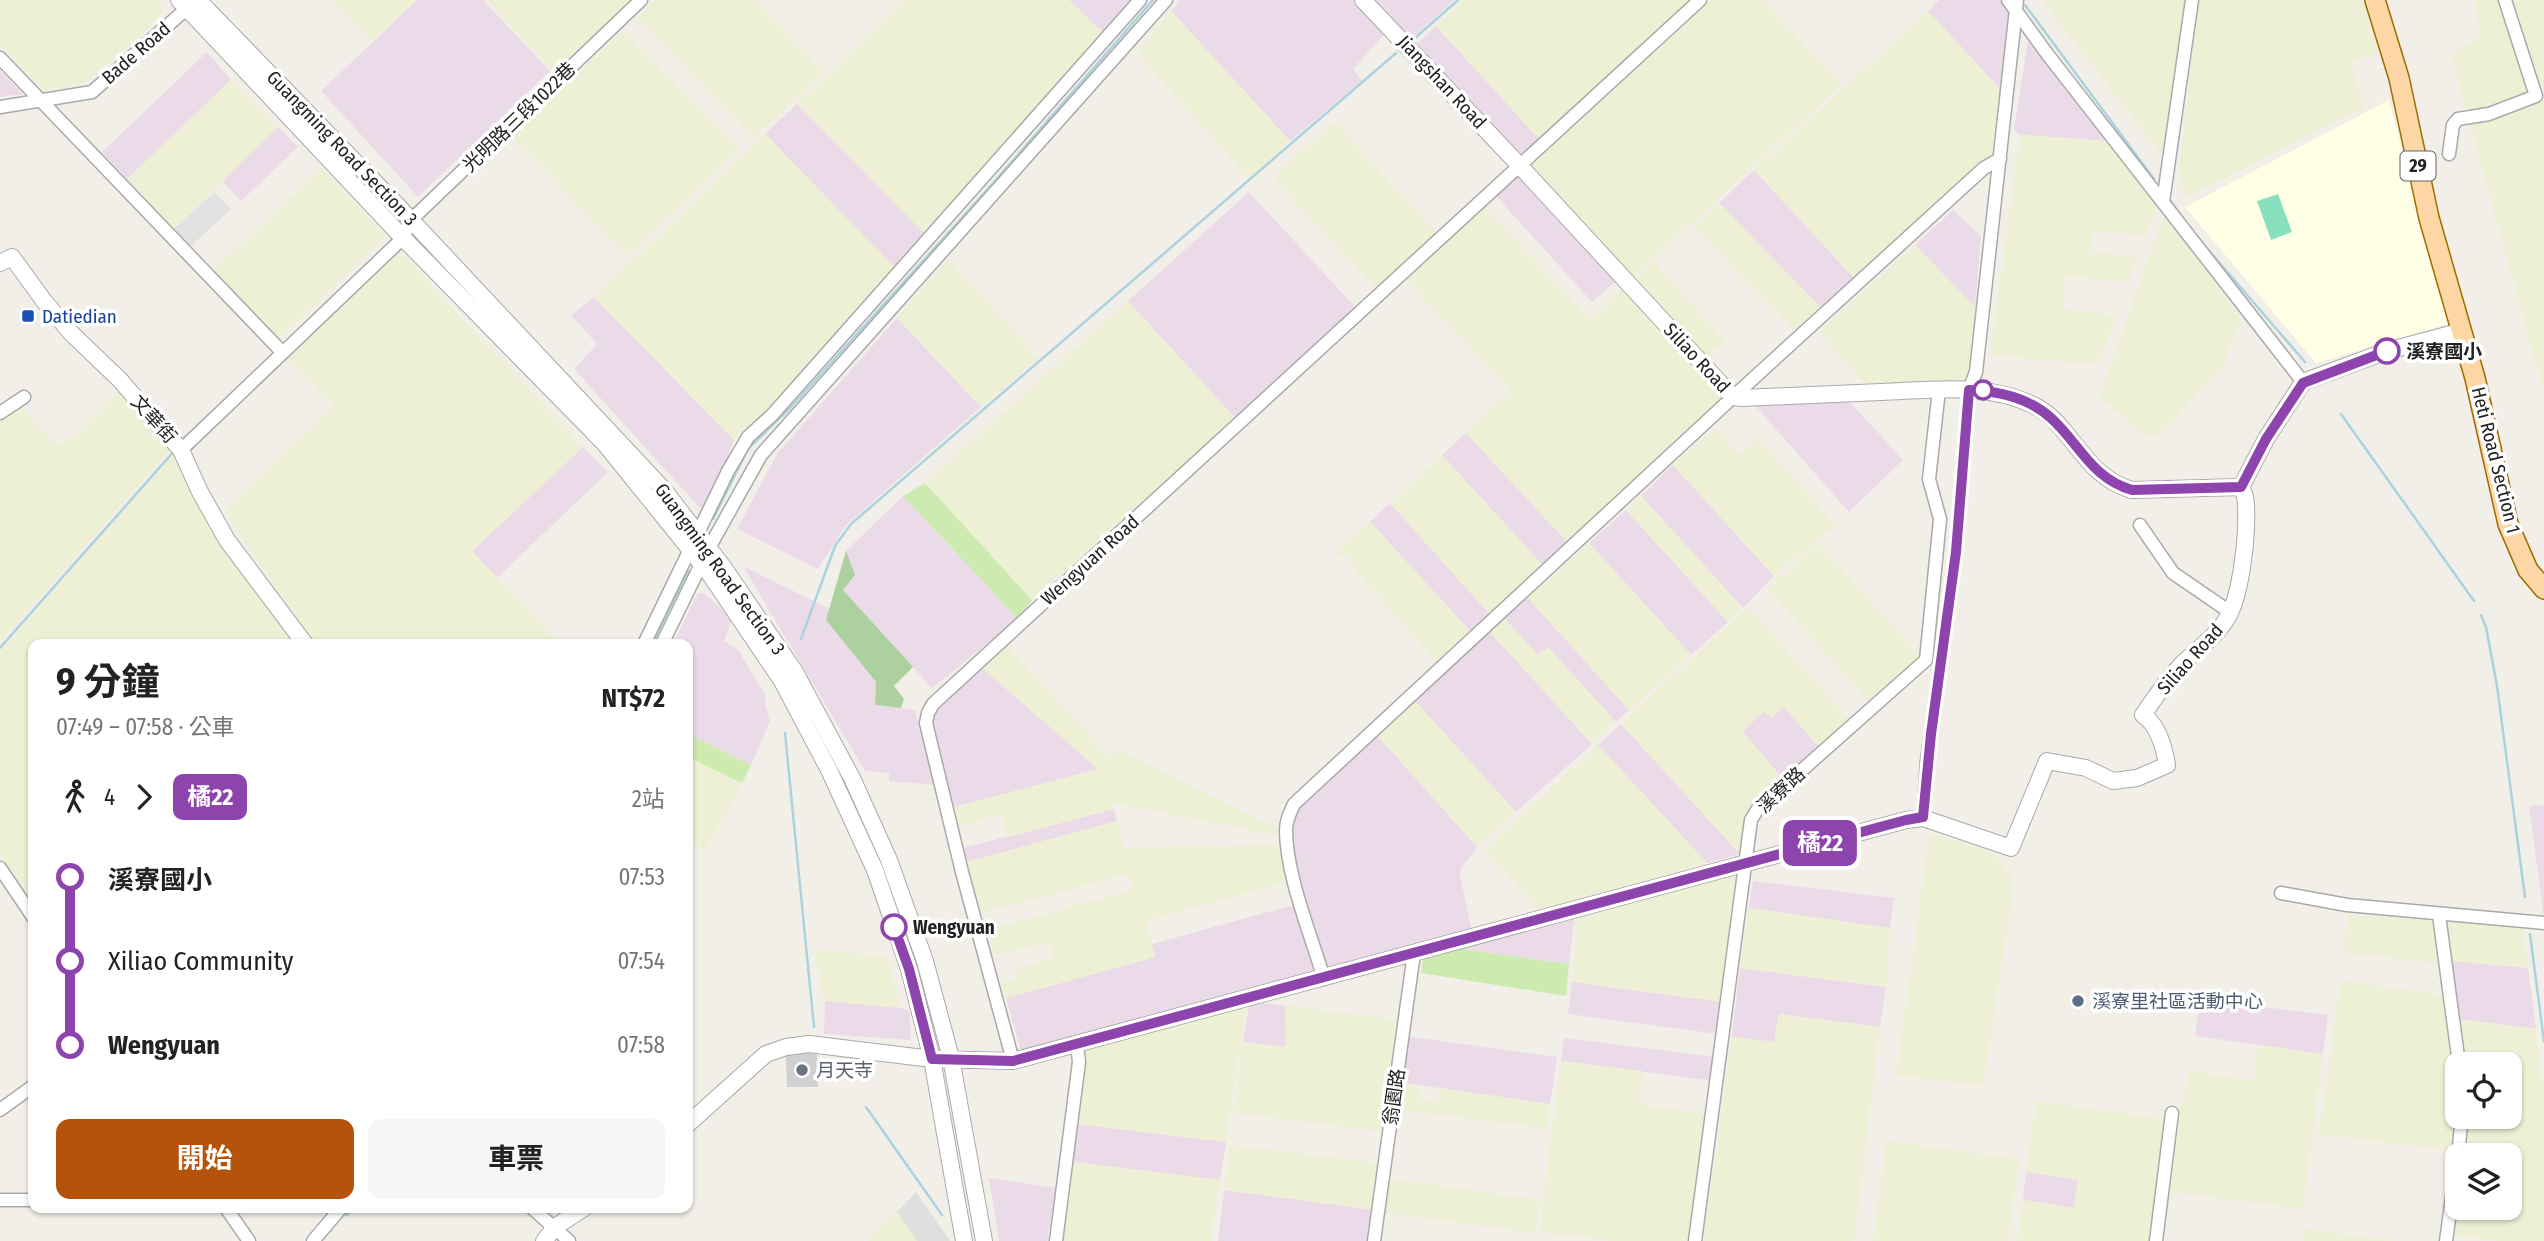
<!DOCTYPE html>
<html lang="zh-TW">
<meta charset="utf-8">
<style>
body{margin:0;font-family:"Fira Sans Condensed","Noto Sans TC",sans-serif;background:#f6f6f6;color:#222;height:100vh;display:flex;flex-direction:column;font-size:26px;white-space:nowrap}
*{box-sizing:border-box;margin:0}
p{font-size:23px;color:#767676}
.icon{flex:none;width:38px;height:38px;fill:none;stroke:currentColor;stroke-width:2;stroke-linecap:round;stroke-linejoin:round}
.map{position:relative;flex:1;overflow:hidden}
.drawer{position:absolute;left:28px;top:639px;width:665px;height:574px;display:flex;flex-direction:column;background:#fff;border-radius:14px;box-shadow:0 2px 5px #0004}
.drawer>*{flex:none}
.badge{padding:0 14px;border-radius:10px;font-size:24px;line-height:46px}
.buttons{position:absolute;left:2445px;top:1052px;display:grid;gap:14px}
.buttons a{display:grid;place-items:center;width:77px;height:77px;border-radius:14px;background:#fff;box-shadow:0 2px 5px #0004;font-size:35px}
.map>.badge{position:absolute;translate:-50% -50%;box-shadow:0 0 0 4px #fff}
.legs{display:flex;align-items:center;gap:10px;height:77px;padding:0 28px;font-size:23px}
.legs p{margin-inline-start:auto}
.head{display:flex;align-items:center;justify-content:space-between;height:119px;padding:0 28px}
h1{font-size:38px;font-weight:700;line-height:52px}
.primary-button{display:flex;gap:14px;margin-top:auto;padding:14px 28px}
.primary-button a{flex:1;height:80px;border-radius:14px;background:#b45309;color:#fff;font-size:28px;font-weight:700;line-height:80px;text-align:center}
.primary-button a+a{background:#f6f6f6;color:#222}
ul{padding:0 28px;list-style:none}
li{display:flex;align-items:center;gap:24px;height:84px;font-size:26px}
li i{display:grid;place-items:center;width:10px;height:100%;margin:0 9px;background:currentColor}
li i::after{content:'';width:18px;height:18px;margin:-9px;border:5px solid;border-radius:50%;background:#fff}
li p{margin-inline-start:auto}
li:first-child i{background:linear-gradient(#0000 50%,currentColor 0)}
li:last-child i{background:linear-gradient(currentColor 50%,#0000 0)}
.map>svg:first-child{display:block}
</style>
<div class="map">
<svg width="2544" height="1241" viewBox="0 0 2544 1241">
<rect width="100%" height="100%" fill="#f2efe9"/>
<!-- residential -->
<path fill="#e0dfdf" d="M916,1192L950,1241H917L897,1212Z"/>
<!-- industrial -->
<path fill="#ebdbe8" d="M417,0H483L550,71L418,197L321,91Z
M1069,0H1140L1104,34Z
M1180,0H1356L1387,31L1353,69L1362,81L1290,141L1171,11Z
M1370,0H1454L1410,40Z
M1939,0H2001L2012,13L2001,90L1928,11Z
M1436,26L1540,140L1519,160L1414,46Z
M2029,34L2111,141L2020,135L2014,129Z
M207,52L231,80L127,179L102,152Z
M0,70L23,94L0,97Z
M797,104L927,236L896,269L765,134Z
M278,127L298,147L241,201L222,181Z
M1754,170L1855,279L1823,310L1719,203Z
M1522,174L1617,280L1592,302L1496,196Z
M1249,192L1357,309L1235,418L1128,301Z
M1953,210L1981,236L1975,307L1915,245Z
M594,297L734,440L708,504L701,509L574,369L597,344L571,315Z
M897,318L981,407L846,525L818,569L737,529L777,454Z
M1848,400L1903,460L1849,512L1753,403Z
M1466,433L1568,543L1547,570L1442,455Z
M583,447L608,472L497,578L472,551Z
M1673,465L1774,576L1743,608L1641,496Z
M903,496L1018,619L932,688L843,590L855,575L846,551Z
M1390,503L1493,618L1474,635L1370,522Z
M1626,510L1728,622L1691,655L1589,543Z
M743,566L830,609L826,620L876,682L875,705L915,710L935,785L889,781V773L865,771Z
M698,593H704L732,619L724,641L738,650L766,696L765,704L770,722L751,765L688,734V644H673Z
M1528,598L1629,710L1616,722L1548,648L1538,656L1505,619Z
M1490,632L1592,744L1516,812L1414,700Z
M982,668L1099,769L954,807L931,716L932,711Z
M1784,707L1820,748L1784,780L1742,731L1765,711Z
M1621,724L1740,854L1707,863L1598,745Z
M1376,734L1477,847L1461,868L1460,876L1472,932L1329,970L1322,965L1287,832L1289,817Z
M2544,805V918L2529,806Z
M1114,809L1117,821L967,862L963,848Z
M1753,881L1894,898L1890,928L1749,908Z
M1297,904L1314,969V974L1026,1051L1020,1048L1006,998L1155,957L1152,944Z
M1569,917L1574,920L1569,964L1462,949Z
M2452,961L2528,968L2536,1029L2459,1019Z
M1740,968L1886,987L1880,1027L1779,1014L1774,1042L1732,1037Z
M1572,982L1722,1002L1718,1034L1568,1014Z
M2209,1000L2328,1015L2323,1054L2195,1036L2199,1007Z
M825,1001L901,1008L909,1011L911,1040L824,1034Z
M1260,1003L1285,1005L1286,1045L1284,1047L1243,1042L1249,1006Z
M1405,1036L1557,1057L1550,1104L1398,1082Z
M1564,1038L1716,1057L1713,1081L1561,1061Z
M1078,1124L1226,1142L1220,1180L1073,1162Z
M2026,1172L2078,1179L2074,1208L2023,1200Z
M989,1178L1056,1188L1047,1241H999Z
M1224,1190L1375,1210L1371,1241H1218Z"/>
<!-- education -->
<path fill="#ffffe5" d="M2389,100L2448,324L2316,363L2185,207Z"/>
<!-- religious -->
<path fill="#d0d0d0" d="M817,1053L818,1087H787L786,1054Z"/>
<!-- farmland -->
<path fill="#eef0d5" d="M0,0H158L162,5V16L85,83L43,90L0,43Z
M333,0H416L373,41Z
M487,0H636L557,76Z
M655,0H755L824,72L754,138L637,17Z
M905,0H1069L1104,34L927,236L797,104Z
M1464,0H1693L1540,140L1436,26Z
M1710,0H1763L1842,85L1632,278L1528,166Z
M2041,0H2187L2165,159Z
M2199,0H2363L2378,52L2351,64L2363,108L2188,197L2178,182Z
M2474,0H2544V394L2451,55L2481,35Z
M1171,11L1290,141L1249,179L1137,54Z
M1928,11L2001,90L1991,157L1855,279L1754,170Z
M623,30L739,149L627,256L512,137Z
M231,80L278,127L174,228L127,179Z
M1334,122L1438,234L1377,290L1273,178Z
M765,134L896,269L758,429L734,440L594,297Z
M2020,135L2111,141L2159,205L2146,235L2091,232V252L2137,257L2128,282L2065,276L2062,309L2116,315L2099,365L1990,355Z
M322,168L386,236L279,338L214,270Z
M1719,203L1823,310L1798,334L1694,227Z
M1484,207L1589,318L1567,340L1624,288L1730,402L1568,543L1466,433L1511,391L1406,280Z
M2164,215L2241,318L2224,365L2160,435L2146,437L2099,397Z
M1915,245L1975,307L1968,374L1963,386L1869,389L1819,332Z
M398,250L583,447L472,551L561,644H315L224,511L334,406L285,356Z
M948,260L1039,358L981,407L897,318Z
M1654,262L1725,341L1705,358L1634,280Z
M1128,301L1235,418L1032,600L925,483Z
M121,389L172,448L0,642V421L21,406L52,442L59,444L73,438Z
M1715,429L1738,455L1757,438L1836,525L1774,576L1673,465Z
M174,452L212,528L294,644H33V905L0,854V652Z
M1442,455L1547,570L1493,618L1390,503Z
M1641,496L1743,608L1728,622L1626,510Z
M1370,522L1474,635L1440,666L1351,566L1348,555L1341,557L1337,552Z
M1589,543L1691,655L1629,710L1528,598Z
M1818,543L1921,657L1870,703L1767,589Z
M1748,607L1850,721L1820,748L1784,707L1771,718L1765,711L1742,731L1784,780L1752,809L1743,849L1740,854L1621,724Z
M1505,619L1538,655L1548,647L1616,722L1592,744L1490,632Z
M1007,646L1109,756L1123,750L1277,828L1275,835L1113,803L1114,809L1008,837L1001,814L959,827L954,807L1098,769L982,668Z
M1414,700L1516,812L1477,847L1376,734Z
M1598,745L1707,863L1539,910L1484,849Z
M688,757L742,783L706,850L688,841Z
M1117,821L1124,848L1281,845L1291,881L1146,921L1155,957L1006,998L1002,983L1017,978L1014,970L1053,958L1049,942L995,956L988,930L1132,890L1129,874L982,913L967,862Z
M1934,835L1981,849L1999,860L2009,873L2014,885L1983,1086L1896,1075L1929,839Z
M1737,874L1722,1002L1572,982L1578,917H1586Z
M1749,908L1890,928L1886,987L1740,968Z
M2348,915L2436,920L2444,964L2343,953Z
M2447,921L2523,928L2528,968L2452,961Z
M813,950L887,956L901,1008L825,1001Z
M2341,980L2443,995L2457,1081V1116L2453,1151L2319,1134Z
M1285,1005L1399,1020L1386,1132L1233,1113L1243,1042L1284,1047L1286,1045Z
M1246,1007L1226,1142L1078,1124L1086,1048Z
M1779,1014L1880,1027L1854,1241H1704L1732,1037L1774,1042Z
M2459,1019L2536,1029L2544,1093V1241H2499L2453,1235L2457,1208H2510V1155H2464L2469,1117L2510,1116V1064H2464Z
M2258,1046L2323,1054L2303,1209L2170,1192L2180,1114L2189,1071L2254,1081Z
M1561,1061L1643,1071L1639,1105L1707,1114L1691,1241H1613L1539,1232Z
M1398,1082L1421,1086L1420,1100L1437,1102L1439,1088L1550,1104L1548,1129L1396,1110Z
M2036,1101L2169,1120L2152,1241H2017L2023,1200L2074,1208L2078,1180L2026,1172Z
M1886,1141L2019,1159L2008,1241H1873Z
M1230,1145L1380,1163L1375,1210L1224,1190Z
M1073,1162L1220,1180L1211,1241H1062Z
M1389,1179L1540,1200L1536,1233L1385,1213Z
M897,1212L917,1241H867Z
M2305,1229L2394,1241H2304Z"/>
<!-- grass -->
<path fill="#cdebb0" d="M925,483L1032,600L1018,619L903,496Z
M688,734L751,765L742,783L688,757Z
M1462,949L1569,964L1566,996L1421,973L1423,960Z"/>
<!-- forest -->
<path fill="#add19e" d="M846,551L855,575L843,590L913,667L894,686L904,699L901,708L875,705L876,682L826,620Z"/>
<!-- pitch -->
<path fill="#88e0be" d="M2278,194L2292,232L2271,240L2257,201Z"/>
<!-- parking -->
<path fill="#e2e2e2" d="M214,192L231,209L191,246L174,229Z"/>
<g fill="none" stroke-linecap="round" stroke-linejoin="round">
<!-- stream -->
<path stroke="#aad3df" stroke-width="2.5" d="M2025,5L2154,179
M1415,38L1458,0
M2168,197L2180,215
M2204,245L2305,362
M2341,414L2474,601
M713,519L748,449L791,407L988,189L1153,0
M2481,615L2486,627L2497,686L2525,897
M801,639L835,546L851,524L1396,53
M652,644L688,571
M0,648L175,450
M785,733L814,1027
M2530,934L2544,1041
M866,1107L942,1215
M347,1215L354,1208"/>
<defs>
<path id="minor" d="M2008,0L2048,55L2303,382
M0,58L282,352
M0,107L92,92L193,3
M2449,154L2453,125L2458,119L2489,114L2536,96L2505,0
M2163,202L2192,0
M0,413L24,397
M181,450L403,238L411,220L641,0
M2140,525L2173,573L2230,612
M644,644L728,471L748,437L773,414L1140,0
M662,644L709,548L761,455L1166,0
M1923,818L1927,761L1956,552L1969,390L1976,372L2017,0
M0,868L33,917
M2281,893L2347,905L2544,923
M2439,915L2459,1064
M1324,979C1311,935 1286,875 1286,830C1286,820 1290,813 1294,804L1733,397L1984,168L2000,159
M1013,1061L962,872L926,723L928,713L933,704L1700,0
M0,1110L33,1086
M2458,1155L2462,1116
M0,1200H33
M226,1208L249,1241
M532,1208L569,1241
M313,1241L341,1208
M1056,1241L1079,1062L1077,1044
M1374,1241L1414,953
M1695,1241L1751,820L1757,810L1926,660L1940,519L1929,479L1939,390
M2156,1241L2172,1113
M2446,1241L2457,1161"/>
<path id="tertiary" d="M179,0L403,238L605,444L709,573L782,681L829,770L875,870L909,969L932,1059L964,1241
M198,0L397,205L664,490L724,568L795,672L852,778L889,860L925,961L951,1058L984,1241
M1363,0L1520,166L1733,397L1742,398C1788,396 1835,394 1881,392C1931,390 1986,382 2033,405C2072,423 2082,476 2132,490L2241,487
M0,263L12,257L44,301L71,333L120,380L181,450L200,492L227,540L305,644
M2241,487L2266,439L2303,382L2387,351L2462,331
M688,1124L766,1054L786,1047L809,1044L932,1059L1013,1061L1906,820L1923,818L2011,848L2047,761L2086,768L2113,781L2137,778L2167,765C2164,746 2158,725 2143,715C2155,697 2168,679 2182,664C2199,647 2219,635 2230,613C2240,592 2245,552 2246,529C2246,515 2248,498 2241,487
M544,1241L555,1227L584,1208"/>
<path id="primary" d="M2375,0L2399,78L2429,218L2475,378L2508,524L2528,570L2544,589"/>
</defs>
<!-- minor casing -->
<use href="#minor" stroke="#a9a9a9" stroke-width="15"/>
<!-- tertiary casing -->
<use href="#tertiary" stroke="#a9a9a9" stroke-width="18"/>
<!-- primary casing -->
<use href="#primary" stroke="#a06b00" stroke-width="22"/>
<!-- minor -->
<use href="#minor" stroke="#fff" stroke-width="12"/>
<!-- tertiary -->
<use href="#tertiary" stroke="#fff" stroke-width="16"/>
<!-- primary -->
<use href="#primary" stroke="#fcd6a4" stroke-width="19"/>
</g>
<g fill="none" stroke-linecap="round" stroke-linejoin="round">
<defs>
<path id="line-1" d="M894,927L909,969L932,1059L1013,1061L1906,820L1923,817L1931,734L1956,552L1969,390C1998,391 2029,398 2051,418C2079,443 2092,479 2132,490L2241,487L2266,439L2303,383L2387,351"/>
</defs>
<!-- line-1 casing -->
<use href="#line-1" stroke="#fff" stroke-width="16"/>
<!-- line-1 -->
<use href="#line-1" stroke="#8e44ad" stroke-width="10"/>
</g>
<!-- markers -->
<rect fill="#1a4fb4" stroke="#fff" stroke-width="2.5" x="21" y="309" width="14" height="14" rx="3.5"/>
<g fill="#fff" stroke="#8e44ad" stroke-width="3.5">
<circle cx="2387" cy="351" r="12"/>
<circle cx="1983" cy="390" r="9"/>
<circle cx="894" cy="927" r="12"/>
</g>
<circle fill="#5c6f8a" stroke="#fff" stroke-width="2.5" cx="2078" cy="1001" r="7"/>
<circle fill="#6b7280" stroke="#fff" stroke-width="2.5" cx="802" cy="1070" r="7"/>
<g text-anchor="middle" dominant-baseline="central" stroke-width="7" stroke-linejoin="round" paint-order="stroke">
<!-- shield labels -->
<rect fill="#fff" stroke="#646464" stroke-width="2" x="2400.5" y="151.5" width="35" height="29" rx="5"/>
<g font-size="18" font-weight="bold" fill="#222">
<text x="2418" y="166">29</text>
</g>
<!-- street labels -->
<g font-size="19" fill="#222" stroke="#fff">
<text transform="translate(136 53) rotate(-41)">Bade Road</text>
<text transform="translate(1442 82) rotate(47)">Jiangshan Road</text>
<text transform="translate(519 117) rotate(-44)">光明路三段1022巷</text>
<text transform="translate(342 148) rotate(46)">Guangming Road Section 3</text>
<text transform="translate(1697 358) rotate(47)">Siliao Road</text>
<text transform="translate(154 419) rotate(48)">文華街</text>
<text transform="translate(2496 460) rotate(76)">Heti Road Section 1</text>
<text transform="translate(1090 560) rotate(-42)">Wengyuan Road</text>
<text transform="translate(720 569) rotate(54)">Guangming Road Section 3</text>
<text transform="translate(2190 659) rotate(-48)">Siliao Road</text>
<text transform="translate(1781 790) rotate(-43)">溪寮路</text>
<text transform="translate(1394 1097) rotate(-82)">翁園路</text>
</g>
<!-- transit labels -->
<g font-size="19" fill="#164399" stroke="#fff" text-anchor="start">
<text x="42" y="316">Datiedian</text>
</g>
<!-- stop labels -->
<g font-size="19" font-weight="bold" fill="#222" stroke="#fff" text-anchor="start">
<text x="2406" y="351">溪寮國小</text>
<text x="913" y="927">Wengyuan</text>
</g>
<!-- service labels -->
<g font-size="19" fill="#4e5e75" stroke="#fff" text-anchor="start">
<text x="2092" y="1001">溪寮里社區活動中心</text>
</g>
<!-- worship labels -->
<g font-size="19" fill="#5b616d" stroke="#fff" text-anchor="start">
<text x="816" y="1070">月天寺</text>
</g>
</g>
</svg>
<div class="buttons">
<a><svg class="icon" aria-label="locate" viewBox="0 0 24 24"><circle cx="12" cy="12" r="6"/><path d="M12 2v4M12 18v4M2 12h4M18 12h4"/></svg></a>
<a><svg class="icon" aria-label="layers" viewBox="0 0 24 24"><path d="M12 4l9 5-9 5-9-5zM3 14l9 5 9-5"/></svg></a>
</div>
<b class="badge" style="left:1820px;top:843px;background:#8e44ad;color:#fff">橘22</b>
<section class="drawer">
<div class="head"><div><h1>9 分鐘</h1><p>07:49 – 07:58 · 公車</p></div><b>NT$72</b></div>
<div class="legs"><svg class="icon" aria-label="walk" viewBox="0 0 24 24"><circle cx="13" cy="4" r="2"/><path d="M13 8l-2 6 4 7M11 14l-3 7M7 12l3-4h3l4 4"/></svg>4<svg class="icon" aria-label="forward" viewBox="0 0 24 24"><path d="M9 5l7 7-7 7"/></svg><b class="badge" style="background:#8e44ad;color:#fff">橘22</b><p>2站</p></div>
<ul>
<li><i style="color:#8e44ad"></i><b>溪寮國小</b><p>07:53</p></li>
<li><i style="color:#8e44ad"></i><span>Xiliao Community</span><p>07:54</p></li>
<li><i style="color:#8e44ad"></i><b>Wengyuan</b><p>07:58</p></li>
</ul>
<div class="primary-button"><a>開始</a><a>車票</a></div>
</section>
</div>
